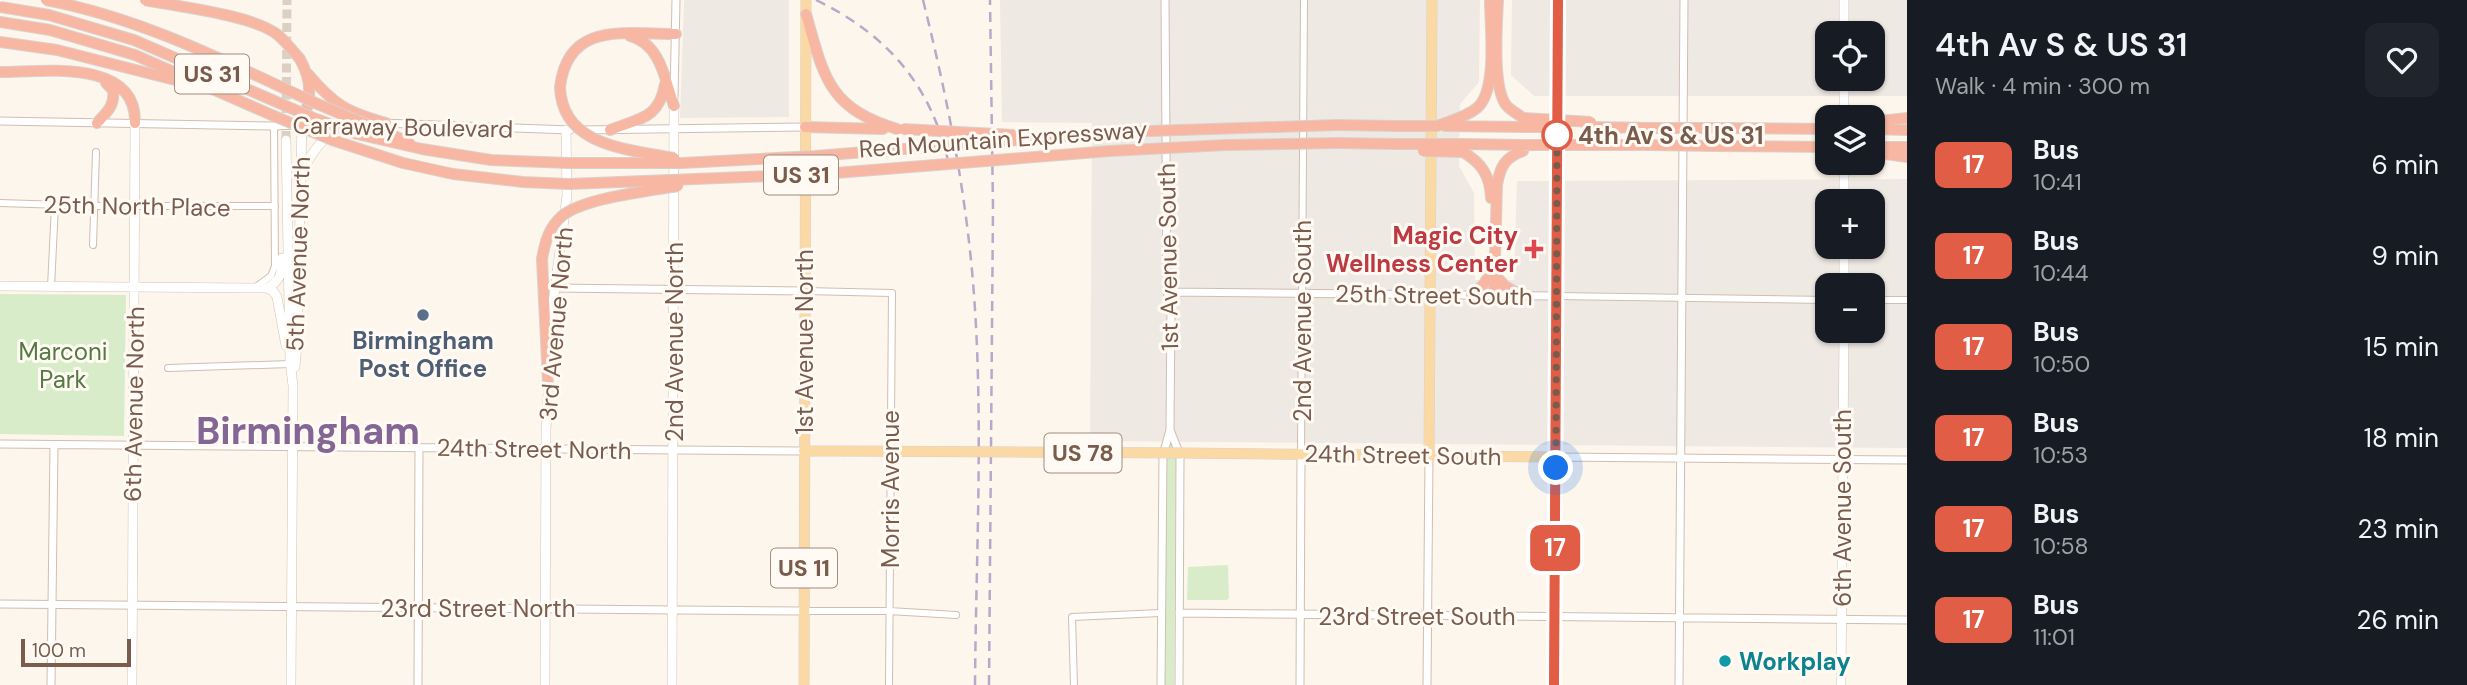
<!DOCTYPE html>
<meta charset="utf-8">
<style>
body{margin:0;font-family:"DM Sans",sans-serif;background:#20242c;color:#f1f3f6;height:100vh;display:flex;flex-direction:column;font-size:26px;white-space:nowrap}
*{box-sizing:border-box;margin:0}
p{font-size:23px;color:#9ea1a6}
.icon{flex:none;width:38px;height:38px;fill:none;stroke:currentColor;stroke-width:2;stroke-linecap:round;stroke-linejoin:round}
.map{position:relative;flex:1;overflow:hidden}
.details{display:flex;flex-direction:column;background:#171b24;width:560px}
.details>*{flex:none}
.badge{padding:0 14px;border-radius:10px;font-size:24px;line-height:46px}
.buttons{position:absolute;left:1815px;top:21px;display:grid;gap:14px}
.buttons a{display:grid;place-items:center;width:70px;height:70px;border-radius:14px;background:#171b24;box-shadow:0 2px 5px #0004;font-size:35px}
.scale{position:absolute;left:21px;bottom:18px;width:110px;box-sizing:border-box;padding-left:7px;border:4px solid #7a5c4d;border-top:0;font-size:19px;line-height:24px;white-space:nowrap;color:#7a5c4d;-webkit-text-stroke:5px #fffaf3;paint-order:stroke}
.you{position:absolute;width:35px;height:35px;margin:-18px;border:5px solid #fff;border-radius:50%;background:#1a73e8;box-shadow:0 0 0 10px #1a73e833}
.map>.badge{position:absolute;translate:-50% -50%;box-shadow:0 0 0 4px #fff}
.round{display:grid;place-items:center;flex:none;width:74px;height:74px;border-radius:14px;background:#20242c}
.overview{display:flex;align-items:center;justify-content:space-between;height:119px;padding:0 28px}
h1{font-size:33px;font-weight:600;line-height:52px}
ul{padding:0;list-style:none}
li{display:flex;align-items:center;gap:21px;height:91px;padding:0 28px}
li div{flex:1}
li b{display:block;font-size:26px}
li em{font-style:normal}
li .badge{min-width:77px;font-weight:700;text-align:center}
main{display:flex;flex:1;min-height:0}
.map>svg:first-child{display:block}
</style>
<main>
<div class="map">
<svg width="1907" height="685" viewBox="0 0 1907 685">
<rect width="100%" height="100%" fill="#fdf6ec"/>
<!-- industrial -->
<path fill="#efe9e4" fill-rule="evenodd" d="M684,0H789V117L680,118Z
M1000,0H1480L1479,82L1460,104L1459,166L1474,193L1475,280H1514L1517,181L1907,179V448L1090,441L1092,123L1002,122ZM1827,201H1872V247H1827ZM1827,285H1872V331H1827Z
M1512,0H1907V96H1534L1511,75ZM1827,33H1872V79H1827Z"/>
<!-- green -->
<path fill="#d8ecc9" d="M0,294L126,295L124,436L0,434Z
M1171,441L1176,455L1174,685H1164L1166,456Z
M1228,565L1229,598L1227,600H1187L1188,567Z"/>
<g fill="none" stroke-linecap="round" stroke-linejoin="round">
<!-- secondary-tunnel -->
<path stroke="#dcd0c4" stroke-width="9" stroke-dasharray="9 4.5" stroke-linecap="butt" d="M286,140L287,0"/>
<defs>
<path id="minor" d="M0,203L94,206H275
M93,245L96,152
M51,287L55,205
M256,287L271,276L275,266L274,126
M805,291L892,293L889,685
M1556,296L1827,300
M1872,300H1907
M168,368L290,364
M1301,454L1304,0
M804,611H889L956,615
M1074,685L1072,617L1160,613"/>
<path id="tertiary" d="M674,97L676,0
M0,121L274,126L321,124
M382,123L570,130
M581,130L805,127
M555,288L805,291
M1167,292L1556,296
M1170,430L1180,455L1179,685
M0,444L804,451
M0,604L804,611
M1179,613L1907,620
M51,685L54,445
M418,685L419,447
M1161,685L1163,455L1170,430L1171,305L1167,292L1165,0
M1300,685L1301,454
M1427,685L1429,456
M1554,685L1556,457L1907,460
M1679,685L1684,0"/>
<path id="secondary" d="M1844,0V33
M1844,79V117
M286,140L290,361L293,386L291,685
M1844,163V201
M304,169C313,149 327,134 346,123
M1844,247V285
M0,286L267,288
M267,288C281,281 282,273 282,258
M267,288L273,291L277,297L286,346
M550,347L553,303L567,196L566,130
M295,367L297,345L302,124
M132,685L135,123
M545,685L546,430L549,375
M672,685L674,106
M1841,685L1844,331"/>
<path id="primary" d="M804,451H843
M1182,453L1556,457L1558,0
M1429,456L1432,0
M804,685L806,0"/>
<path id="motorway" d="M1498,0C1497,23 1492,86 1506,105C1510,110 1518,114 1523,118
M806,14C824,77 828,108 897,129
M0,22L50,30L135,55L274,116
M630,36C661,44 665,80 674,106
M0,42L57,50L179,81
M300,59C313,83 311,99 302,124
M0,72C43,72 137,58 135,123
M308,74C334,105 347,112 386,123
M560,87C568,21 625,34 676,34
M1872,122L1907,118
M97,123C107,112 115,106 113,90L106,83
M1337,125L1396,126
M1437,126C1450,121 1466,117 1477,108C1498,90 1490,27 1490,0
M1445,126L1523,127
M805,127L883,129
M1591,127L1652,128
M1714,128L1827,129
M1872,129L1907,130
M610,130C640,118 659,119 665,84
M1337,143L1396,144
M1464,144L1523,145
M1590,145H1652
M1714,146L1827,147
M1879,147H1907
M1463,152C1482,163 1490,176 1491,198
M1872,152L1907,157
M542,259L548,382
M1496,276L1505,286L1521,295
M1471,295L1483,285L1489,276
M1494,295L1497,185C1500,167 1505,157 1523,151"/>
</defs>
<!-- minor casing -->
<use href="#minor" stroke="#d1beb0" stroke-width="8"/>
<!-- tertiary casing -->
<use href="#tertiary" stroke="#d1beb0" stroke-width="9"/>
<!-- secondary casing -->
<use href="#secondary" stroke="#d6c0b0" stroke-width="10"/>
<!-- primary casing -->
<use href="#primary" stroke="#dad1cd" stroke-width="11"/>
<!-- motorway casing -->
<use href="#motorway" stroke="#dad1cd" stroke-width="12"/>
<!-- minor -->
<use href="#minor" stroke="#fff" stroke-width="6"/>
<!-- tertiary -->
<use href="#tertiary" stroke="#fff" stroke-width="7"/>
<!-- secondary -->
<use href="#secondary" stroke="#fff" stroke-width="9"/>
<!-- primary -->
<use href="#primary" stroke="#fbd9a5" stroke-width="10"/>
<!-- motorway -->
<use href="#motorway" stroke="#f7b7a3" stroke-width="10"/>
<!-- rail -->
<path stroke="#b9a8c9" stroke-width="2.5" stroke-dasharray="10 7" stroke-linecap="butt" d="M816,0C888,35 932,86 949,165
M923,0C946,92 965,186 973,282C984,415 976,551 975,685
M989,685L993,208L990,0"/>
<defs>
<path id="primary-bridge" d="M843,451L1182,453"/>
<path id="motorway-bridge" d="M46,0C141,18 225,61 311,101C344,116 378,128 410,143
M145,0C179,7 253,15 278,35C286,42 293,51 300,59
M0,7L49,15L134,40L316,119L357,134L422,149L491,160L569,163H682L815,156L1119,132L1337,125
M560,87C562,147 629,149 674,158
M274,116L332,140L403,163L453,174L523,182L569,184L823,174L1110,151L1226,145L1337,143
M1523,118L1591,122
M1396,126H1437
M1523,127H1563
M1652,128H1714
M903,129L1014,135
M1396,144H1464
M1523,145H1590
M1652,145L1714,146
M1423,151L1463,152
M542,259C545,242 549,227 562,216C583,198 649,191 678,186"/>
</defs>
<!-- primary-bridge casing -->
<use href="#primary-bridge" stroke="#dad1cd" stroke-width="11" stroke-linecap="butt"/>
<!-- motorway-bridge casing -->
<use href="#motorway-bridge" stroke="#dad1cd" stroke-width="12" stroke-linecap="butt"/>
<!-- primary-bridge -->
<use href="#primary-bridge" stroke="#fbd9a5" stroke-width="10"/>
<!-- motorway-bridge -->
<use href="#motorway-bridge" stroke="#f7b7a3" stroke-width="10"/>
</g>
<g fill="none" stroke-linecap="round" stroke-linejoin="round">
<defs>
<path id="line" d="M1554,685L1558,0"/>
</defs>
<!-- line casing -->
<use href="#line" stroke="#fff" stroke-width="16"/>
<!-- line -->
<use href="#line" stroke="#e15d46" stroke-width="10"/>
<!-- walk -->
<path stroke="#7a5c4d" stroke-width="7" stroke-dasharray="0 12.6" d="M1556,468L1557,135"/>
</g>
<!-- markers -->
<circle fill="#fff" stroke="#e15d46" stroke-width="3.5" cx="1557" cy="135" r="14"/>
<path fill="#e0444e" stroke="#fffaf3" stroke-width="2.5" d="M1530.5 238.5h7v7h7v7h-7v7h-7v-7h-7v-7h7z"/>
<circle fill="#5c6f8a" stroke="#fffaf3" stroke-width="2.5" cx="423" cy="315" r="7"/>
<circle fill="#0f9aa8" stroke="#fffaf3" stroke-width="2.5" cx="1725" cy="661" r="7"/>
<g text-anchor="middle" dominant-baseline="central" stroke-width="6" stroke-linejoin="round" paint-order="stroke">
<!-- shield labels -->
<g fill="#fffaf3" stroke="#a28b7f" stroke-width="2">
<rect x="175" y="54.5" width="74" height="39" rx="5"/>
<rect x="764" y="155.5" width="74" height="39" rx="5"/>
<rect x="1044.5" y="433.5" width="77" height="39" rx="5"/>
<rect x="771" y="548.5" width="66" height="39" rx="5"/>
</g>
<g font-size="23" font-weight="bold" fill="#7a5c4d">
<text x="212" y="74">US 31</text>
<text x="801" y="175">US 31</text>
<text x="1083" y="453">US 78</text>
<text x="804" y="568">US 11</text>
</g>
<!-- street labels -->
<g font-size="24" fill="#7a5c4d" stroke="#fffaf3">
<text transform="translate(403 127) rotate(1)">Carraway Boulevard</text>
<text transform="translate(1003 139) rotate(-4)">Red Mountain Expressway</text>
<text transform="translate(137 206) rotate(1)">25th North Place</text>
<text transform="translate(298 254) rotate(-88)">5th Avenue North</text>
<text transform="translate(1168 257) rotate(-91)">1st Avenue South</text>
<text transform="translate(1434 295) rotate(1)">25th Street South</text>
<text transform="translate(1302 321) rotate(-90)">2nd Avenue South</text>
<text transform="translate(556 324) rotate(-85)">3rd Avenue North</text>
<text transform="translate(674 342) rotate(-90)">2nd Avenue North</text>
<text transform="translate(804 342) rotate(-90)">1st Avenue North</text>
<text transform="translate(134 404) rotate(-89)">6th Avenue North</text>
<text transform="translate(534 449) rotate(1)">24th Street North</text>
<text transform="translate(1403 455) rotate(1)">24th Street South</text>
<text transform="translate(890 489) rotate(-90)">Morris Avenue</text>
<text transform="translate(1842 508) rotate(-90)">6th Avenue South</text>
<text x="478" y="608">23rd Street North</text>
<text x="1417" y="616">23rd Street South</text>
</g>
<!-- stop labels -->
<g font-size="24" font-weight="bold" fill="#7a5c4d" stroke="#fffaf3" text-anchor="start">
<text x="1578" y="135">4th Av S &amp; US 31</text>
</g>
<!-- health labels -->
<g font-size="24" font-weight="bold" fill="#be3a42" stroke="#fffaf3" text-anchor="end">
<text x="1518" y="235">Magic City<tspan x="1518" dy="28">Wellness Center</tspan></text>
</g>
<!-- service labels -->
<g font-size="24" font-weight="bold" fill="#4e5e75" stroke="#fffaf3">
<text x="423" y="340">Birmingham<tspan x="423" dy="28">Post Office</tspan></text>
</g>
<!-- park labels -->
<g font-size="24" fill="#537a41" stroke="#fffaf3">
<text x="63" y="351">Marconi<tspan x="63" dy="28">Park</tspan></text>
</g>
<!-- culture labels -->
<g font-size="24" font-weight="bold" fill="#0d838f" stroke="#fffaf3" text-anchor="start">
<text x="1739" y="661">Workplay</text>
</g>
<!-- town labels -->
<g font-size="38" font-weight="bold" fill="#846695" stroke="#fffaf3">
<text x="308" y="431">Birmingham</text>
</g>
</g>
</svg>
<div class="buttons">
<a><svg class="icon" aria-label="locate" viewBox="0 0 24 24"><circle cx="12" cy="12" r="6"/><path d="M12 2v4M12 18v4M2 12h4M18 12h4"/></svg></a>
<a><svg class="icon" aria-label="layers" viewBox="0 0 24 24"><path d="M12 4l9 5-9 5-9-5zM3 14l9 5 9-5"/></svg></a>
<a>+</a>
<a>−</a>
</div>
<div class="scale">100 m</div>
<div class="you" style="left:1556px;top:468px"></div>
<b class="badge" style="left:1555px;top:548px;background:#e15d46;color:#fff">17</b>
</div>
<section class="details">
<div class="overview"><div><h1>4th Av S &amp; US 31</h1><p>Walk · 4 min · 300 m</p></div><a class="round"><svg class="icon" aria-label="heart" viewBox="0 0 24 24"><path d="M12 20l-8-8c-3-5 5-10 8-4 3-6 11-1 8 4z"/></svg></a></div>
<ul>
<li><span class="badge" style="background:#e15d46;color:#fff">17</span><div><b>Bus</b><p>10:41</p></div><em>6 min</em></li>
<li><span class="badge" style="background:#e15d46;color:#fff">17</span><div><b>Bus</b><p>10:44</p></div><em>9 min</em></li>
<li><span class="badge" style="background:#e15d46;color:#fff">17</span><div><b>Bus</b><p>10:50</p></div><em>15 min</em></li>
<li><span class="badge" style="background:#e15d46;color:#fff">17</span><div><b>Bus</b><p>10:53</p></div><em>18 min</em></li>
<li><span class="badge" style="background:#e15d46;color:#fff">17</span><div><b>Bus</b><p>10:58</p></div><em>23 min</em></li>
<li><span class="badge" style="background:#e15d46;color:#fff">17</span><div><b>Bus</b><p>11:01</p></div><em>26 min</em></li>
</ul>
</section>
</main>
